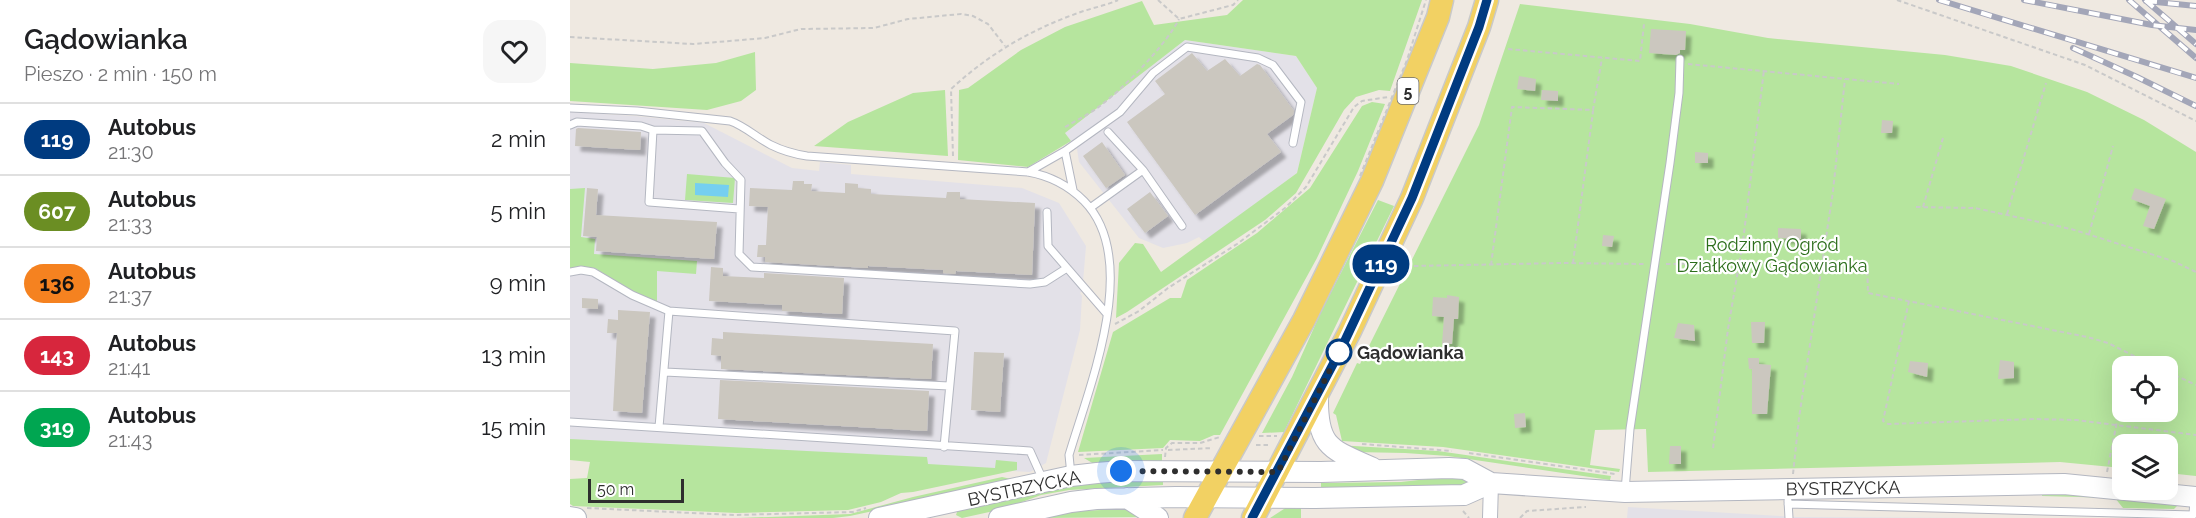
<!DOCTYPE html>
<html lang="pl">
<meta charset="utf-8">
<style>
body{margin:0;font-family:Raleway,sans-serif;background:#f6f6f6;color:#202124;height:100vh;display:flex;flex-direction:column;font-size:22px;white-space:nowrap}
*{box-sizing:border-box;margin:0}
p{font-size:20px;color:#757577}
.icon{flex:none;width:33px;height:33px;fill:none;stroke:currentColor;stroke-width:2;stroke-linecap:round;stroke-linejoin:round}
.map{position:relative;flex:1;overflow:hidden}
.panel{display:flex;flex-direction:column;background:#fff;width:570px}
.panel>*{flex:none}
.badge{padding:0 12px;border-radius:20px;font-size:21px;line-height:39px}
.controls{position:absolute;left:1542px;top:356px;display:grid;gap:12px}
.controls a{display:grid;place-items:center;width:66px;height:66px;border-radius:12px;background:#fff;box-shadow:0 6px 24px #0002;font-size:30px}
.scale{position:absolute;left:18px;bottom:15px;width:96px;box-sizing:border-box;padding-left:6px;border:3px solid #2e2e2e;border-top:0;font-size:16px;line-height:21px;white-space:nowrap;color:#2e2e2e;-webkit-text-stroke:4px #fff;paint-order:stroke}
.you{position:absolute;width:30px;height:30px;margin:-15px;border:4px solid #fff;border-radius:50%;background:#1a73e8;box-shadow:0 0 0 9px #1a73e833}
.map>.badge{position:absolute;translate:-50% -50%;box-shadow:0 0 0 3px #fff}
.round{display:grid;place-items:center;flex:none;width:63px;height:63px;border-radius:18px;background:#f6f6f6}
.summary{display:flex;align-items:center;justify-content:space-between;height:102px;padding:0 24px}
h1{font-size:28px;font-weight:600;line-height:45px}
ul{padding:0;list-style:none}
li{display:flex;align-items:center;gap:18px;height:72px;padding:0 24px;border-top:2px solid #e0e0e0}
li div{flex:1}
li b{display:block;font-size:22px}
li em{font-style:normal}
li .badge{min-width:66px;font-weight:700;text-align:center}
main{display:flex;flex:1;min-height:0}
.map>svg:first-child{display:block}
</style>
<main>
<section class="panel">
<div class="summary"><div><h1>Gądowianka</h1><p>Pieszo · 2 min · 150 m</p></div><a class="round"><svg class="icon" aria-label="heart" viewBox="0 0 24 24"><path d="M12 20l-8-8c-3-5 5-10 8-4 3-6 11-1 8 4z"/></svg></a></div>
<ul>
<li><span class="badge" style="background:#003b80;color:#fff">119</span><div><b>Autobus</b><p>21:30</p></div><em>2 min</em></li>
<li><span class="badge" style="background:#6b8e23;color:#fff">607</span><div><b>Autobus</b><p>21:33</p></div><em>5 min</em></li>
<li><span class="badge" style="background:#f58220;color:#111">136</span><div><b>Autobus</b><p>21:37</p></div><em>9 min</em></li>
<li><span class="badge" style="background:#d7263d;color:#fff">143</span><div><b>Autobus</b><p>21:41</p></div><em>13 min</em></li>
<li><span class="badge" style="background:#00a651;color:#fff">319</span><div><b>Autobus</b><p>21:43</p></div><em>15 min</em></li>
</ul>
</section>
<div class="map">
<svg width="1626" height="518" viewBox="0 0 1626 518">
<defs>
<filter id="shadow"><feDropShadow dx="5.5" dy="5.5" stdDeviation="1.5" flood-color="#0004"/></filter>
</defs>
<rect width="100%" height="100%" fill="#efe9e1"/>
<!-- industrial -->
<path fill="#e3e1e8" d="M615,40L726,56L747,88L727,173L634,242L629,237L617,243L593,248L569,238L509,162L507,149L495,133Z
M0,112L65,116L134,123L222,168L249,171L250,162L281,165V174L452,188L489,203L516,246L513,282L517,287L510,293L512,296L510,330L476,463L460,472L0,447Z
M1058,507L1227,517L1415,518H1057Z"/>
<!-- green -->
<path fill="#b6e59e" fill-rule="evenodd" d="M673,0H852L820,91L809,90L786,97L774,110L726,193L695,220L557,312L546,318L549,263L565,243L573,244L591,272L727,173L747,88L726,56L615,40L495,133L501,141L458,167L388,160L389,90L398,88L451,50L495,27L572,1L584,25L657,15Z
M950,4L1120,24L1198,38L1375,55L1441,66L1517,92L1574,120L1626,152V476L1598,473V444H1552V468L1490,462L1078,472L1076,429L1025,430L1020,465L1050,469L1049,472L873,447L772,441L766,415L763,413L787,363L790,364L909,125ZM1552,366H1598V411H1552Z
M185,52L186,90L171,101L137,110L0,101V63L83,69L146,63Z
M375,90L378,156L244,146L278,122L343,93Z
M802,102L815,104L788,171L747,258L650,435H644L630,441L600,440L593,448L508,452L543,332L600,298H611L617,280L687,233L740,188L792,106Z
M117,174L165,178L163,203L115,200Z
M15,188L11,237L25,239L24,254L127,261L126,274L87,271V303L64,294L25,268L0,269V189Z
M808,200L824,206L714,432L692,433L722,377L751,312Z
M0,439L357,457L358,464L425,468L426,460L447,462V470L343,492L331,493L311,502L278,510L167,513L3,506L0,504V479L17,478L20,462L0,460Z
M767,445L868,451L1041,476L1040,480L878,456L835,453L784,452Z
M592,454V462L524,464L514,458Z
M884,476H892L906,485L751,490V483L831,482Z
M432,477L446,480L280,516L263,518H168L280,514L343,497Z
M593,479V485L499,490L471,495L433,509L392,518L386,515L388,509L516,482Z
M1478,490L1606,502L1608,505L1604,509L1553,508L1545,498L1472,496V494Z
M731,506V518H700L717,507Z
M556,509L578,517L468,518L507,511Z"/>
<!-- water -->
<path fill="#75cff0" d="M125,183L159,185L158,197L125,195Z"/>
<!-- building -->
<path fill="#cbc7bf" filter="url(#shadow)" d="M1081,29L1116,31L1115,50H1110V53L1106,55L1079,53Z
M622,53L637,71L655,59L670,76L687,64L690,65L724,111L723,115L697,134L711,152L625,215L557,122L595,94L585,81Z
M949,76L966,79L965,91L947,89Z
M972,90L988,91V101L971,100Z
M1312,120L1323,121L1322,133H1311Z
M8,128L71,132L70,150L5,146L6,129Z
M532,142L555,175L536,188L513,156Z
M1125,152L1138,153V163H1125Z
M223,181H234V184H242L241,191L275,193V183L288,184V188L301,189V194L376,198L377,192H390V199L465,203L462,275L386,271L385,274L373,273V270L298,266V268L195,262V257H187L188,245H196L198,207L179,206L180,188L222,190Z
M17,188L28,189L26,215L147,222L144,259L26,251L27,237L13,236Z
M1565,188L1596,199L1584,229L1573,226L1580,206L1561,199Z
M580,192L598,216L575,233L557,209Z
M1208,228L1231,229V239L1208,238Z
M1033,235L1044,236L1042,247L1032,246Z
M141,267L153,268V276L194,278V273L274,278L272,314L212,311V305L139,301Z
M877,295L889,297L888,319H884L882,344H872L874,317L862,316L863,297L877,298Z
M12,298L28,299V309L12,308Z
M48,310L80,312L72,413L43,411L47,333H37L38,319L48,320Z
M1181,322H1195L1194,343H1182Z
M1108,323L1124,325L1125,341L1104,338Z
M153,332L363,344L361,379L151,369V356L141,355L142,338L153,339Z
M404,352L434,353L430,412L401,410Z
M1178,358H1189V364L1201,365L1197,414H1182V369H1179Z
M1430,360L1444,362V378L1428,379Z
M1340,361L1358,363L1357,377L1338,372Z
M150,380L359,391L357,431L148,419Z
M955,413L956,427L945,428L944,414Z
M1100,446H1111V464H1099Z"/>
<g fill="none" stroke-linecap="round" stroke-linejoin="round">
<defs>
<path id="lane" d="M0,108L67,111L160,121C175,126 187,138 201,145C213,151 224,154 237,156L458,172C481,176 498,185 514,201C572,260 519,387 499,455L501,475
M0,125L7,122L71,126L83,130
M538,132L573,170
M495,151L550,112L583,73L617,47L688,58L703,65L731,102L723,143
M458,172L495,151L503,190
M520,208L573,170L612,226
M169,209L79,202L83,130L132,131L155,163L171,180L169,254L182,267L460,284L475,282L497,268
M477,212L478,246L537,314
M0,272L11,270L23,272L62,295L99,311
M95,372L379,386
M0,422L460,451L473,480
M89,427L99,311L385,331L374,447
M1055,491L1060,429L1100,163L1109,93L1110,59
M1218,501L1219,518
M1218,504L1623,515L1624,499"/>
<path id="street" d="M920,518L921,483"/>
<path id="secondary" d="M748,396C747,447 760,449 803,468
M557,498L588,518
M0,517L6,518
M309,518L501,476L527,473L551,471L751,472L879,468L895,469L921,483L1055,492L1494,484L1626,497
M429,518L501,502L526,499L606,497L745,498L894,495L921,483"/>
<path id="primary" d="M625,518L734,320L802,181L868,17L872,0
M683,518L780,331L842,198L909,27L917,0"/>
</defs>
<!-- lane casing -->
<use href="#lane" stroke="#b4b7c1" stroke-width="9"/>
<!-- street casing -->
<use href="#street" stroke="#b4b7c1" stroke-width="16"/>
<!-- secondary casing -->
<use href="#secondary" stroke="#b4b7c1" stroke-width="22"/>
<!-- primary casing -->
<use href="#primary" stroke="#c9c9c9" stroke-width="25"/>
<!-- path -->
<path stroke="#c9c9c9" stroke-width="2" stroke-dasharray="4.5 3" stroke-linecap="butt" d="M588,0L609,19L663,5L668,0
M1327,0L1515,65L1626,121
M0,37L123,44L195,38L231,29L304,28L338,19L391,14L403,16L418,24L435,46
M938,49L1070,61L1074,24
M1118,64L1329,84
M495,127C507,120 520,114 531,105C554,88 596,45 609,19
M383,156L381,89C419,54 460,30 508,13C521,8 535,6 548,0
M1346,207L1405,208L1501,229L1603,261L1626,272
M1353,207L1373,138
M1437,214L1476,83
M1519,234L1543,146
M1003,263L1023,111
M1096,264L1297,262L1298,293L1517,337L1538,343L1584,366
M921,265L942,107L1023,110L1032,58
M844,266L992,263L1075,264
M1339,301L1313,421L1318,424L1465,419L1506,420L1626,435
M545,324L569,311L598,288L667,244L715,208L736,187L784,107L792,101L818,97
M1559,366L1561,356
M1598,372L1626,385
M689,436H707
M792,444L882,451
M686,445H701
M1143,448L1158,329L1173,241L1194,70
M598,450L643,448
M899,453L1045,474
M509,455L593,450
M595,457L596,448L602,443H630L650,437
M1537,472L1552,396
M1223,474L1229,418L1263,191L1275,79
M17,508L164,515L283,512L296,508
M893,511L899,518
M950,518L957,511L1016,507"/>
<!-- lane -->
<use href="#lane" stroke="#fff" stroke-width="7"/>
<!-- street -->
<use href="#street" stroke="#fff" stroke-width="14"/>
<!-- secondary -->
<use href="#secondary" stroke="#fff" stroke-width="20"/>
<!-- primary -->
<use href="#primary" stroke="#f2d163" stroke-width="22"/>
<defs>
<path id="rail" d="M1369,0L1626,78
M1454,0L1582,25L1626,30
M1559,0L1626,58
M1575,0L1626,44
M1576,1L1626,6
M1503,48L1567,77L1626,106"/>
</defs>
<!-- rail casing -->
<use href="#rail" stroke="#a3a6b8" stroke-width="6"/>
<!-- rail -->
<use href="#rail" stroke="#fff" stroke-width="4" stroke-dasharray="11" stroke-linecap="butt"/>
<!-- path-bridge -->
<path stroke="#c9c9c9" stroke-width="2" stroke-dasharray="4.5 3" stroke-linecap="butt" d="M790,176L837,60L856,0"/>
</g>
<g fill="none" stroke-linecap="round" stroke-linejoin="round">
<defs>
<path id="line" d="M682,518L770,351L842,198L909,27L917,0"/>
</defs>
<!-- line casing -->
<use href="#line" stroke="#fff" stroke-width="14"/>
<!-- line -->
<use href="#line" stroke="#003b80" stroke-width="9"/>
<!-- walk -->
<path stroke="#2e2e2e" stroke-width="6" stroke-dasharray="0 10.8" d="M551,471L708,472L769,352"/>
</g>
<!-- markers -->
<circle fill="#fff" stroke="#003b80" stroke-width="3" cx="769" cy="352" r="12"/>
<g text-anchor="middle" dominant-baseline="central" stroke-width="4.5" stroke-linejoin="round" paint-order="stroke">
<!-- shield labels -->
<rect fill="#fff" stroke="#6d6d6d" stroke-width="1.5" x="827.5" y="78" width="21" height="26" rx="4.5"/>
<g font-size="16" font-weight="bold" fill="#2e2e2e">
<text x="838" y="91">5</text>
</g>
<!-- park labels -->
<g font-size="18" fill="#2c6e1b" stroke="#fff">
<text x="1202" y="244">Rodzinny Ogród<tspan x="1202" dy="21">Działkowy Gądowianka</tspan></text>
</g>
<!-- stop labels -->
<g font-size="18" font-weight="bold" fill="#2e2e2e" stroke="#fff" text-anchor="start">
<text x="787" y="352">Gądowianka</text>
</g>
<!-- street labels -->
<g font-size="18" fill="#2e2e2e" stroke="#fff">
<text transform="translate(454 488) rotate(-12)">BYSTRZYCKA</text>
<text transform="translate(1273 488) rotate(-1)">BYSTRZYCKA</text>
</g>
</g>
</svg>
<div class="controls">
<a><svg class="icon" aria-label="locate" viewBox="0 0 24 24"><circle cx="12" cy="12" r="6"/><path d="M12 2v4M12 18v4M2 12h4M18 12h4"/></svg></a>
<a><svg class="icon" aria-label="layers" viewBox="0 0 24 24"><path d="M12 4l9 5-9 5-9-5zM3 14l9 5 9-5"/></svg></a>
</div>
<div class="scale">50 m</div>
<div class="you" style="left:551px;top:471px"></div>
<b class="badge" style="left:811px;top:264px;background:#003b80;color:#fff">119</b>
</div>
</main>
